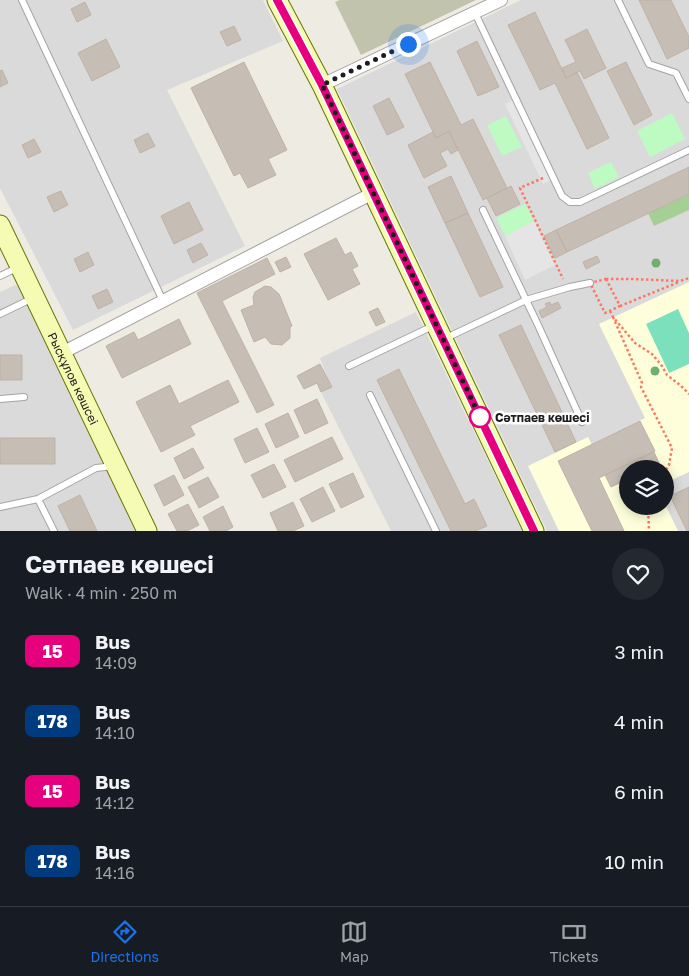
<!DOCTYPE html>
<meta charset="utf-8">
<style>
body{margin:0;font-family:"Golos Text",sans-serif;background:#242831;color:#f1f3f6;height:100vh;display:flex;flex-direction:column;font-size:19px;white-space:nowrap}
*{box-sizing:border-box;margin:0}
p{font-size:16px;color:#9ea1a6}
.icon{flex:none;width:28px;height:28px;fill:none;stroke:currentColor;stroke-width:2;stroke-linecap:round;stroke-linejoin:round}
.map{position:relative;height:531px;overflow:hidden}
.side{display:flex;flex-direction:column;background:#171b24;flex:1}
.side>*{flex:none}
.badge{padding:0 10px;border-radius:8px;font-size:18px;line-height:32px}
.controls{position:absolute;left:619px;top:460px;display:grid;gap:10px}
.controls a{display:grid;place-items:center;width:55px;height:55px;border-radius:50%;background:#171b24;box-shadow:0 2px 12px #0003;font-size:25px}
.you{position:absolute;width:25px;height:25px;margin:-12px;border:4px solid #fff;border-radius:50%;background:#1a73e8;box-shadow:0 0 0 8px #1a73e833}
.map>.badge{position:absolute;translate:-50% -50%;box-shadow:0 0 0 2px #fff}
.round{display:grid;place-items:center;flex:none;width:52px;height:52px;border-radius:26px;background:#242831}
.headline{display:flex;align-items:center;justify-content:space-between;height:85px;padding:0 25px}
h1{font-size:24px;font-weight:700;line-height:38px}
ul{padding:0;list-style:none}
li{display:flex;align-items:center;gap:15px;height:70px;padding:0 25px}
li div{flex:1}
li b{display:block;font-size:19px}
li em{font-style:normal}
li .badge{min-width:55px;font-weight:700;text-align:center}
.tab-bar{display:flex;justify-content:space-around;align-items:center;height:70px;border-top:1px solid #363941;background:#171b24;font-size:14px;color:#9ea1a6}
.tab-bar a{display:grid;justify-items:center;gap:2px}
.tab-bar .selected{color:#1a73e8}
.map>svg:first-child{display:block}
</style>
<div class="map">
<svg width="689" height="531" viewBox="0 0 689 531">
<rect width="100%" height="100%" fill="#eeebe2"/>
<!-- residential -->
<path fill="#dbdada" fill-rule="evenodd" d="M0,0H263L283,41L167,90L245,246L73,330L0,188Z
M521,0H689V531H547L337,89ZM628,469H665V506H628Z
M18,284L139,531H0V292Z
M416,312L522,531H391L321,392L331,387L320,358Z"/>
<!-- education -->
<path fill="#feffda" d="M689,282V472L665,483V469H628V506H665V504L678,531H559L528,466L588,437L592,445L645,418L599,324Z"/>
<!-- construction -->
<path fill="#c2c3ad" d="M340,0H476L361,55L335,2Z"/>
<!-- forest -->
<path fill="#a5cf95" d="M689,194V210L654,226L648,213Z"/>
<!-- park -->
<path fill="#bdfbc3" d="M672,113L685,139L650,157L637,131Z
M506,116L522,147L502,156L487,125Z
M611,162L619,177L595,189L588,173Z
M525,204L534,221L505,236L496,218Z"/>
<!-- pitch -->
<path fill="#7de0bd" d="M678,309L689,333V364L669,373L646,324Z"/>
<!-- parking -->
<path fill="#e5e5e5" d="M513,100L551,180L543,184L505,104Z
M534,221L555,265L525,280L505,236Z"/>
<!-- building -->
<path fill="#c6bdb5" stroke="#c0b1a4" d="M639,0H671L689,37V48L667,59Z
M85,2L91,15L77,22L71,9Z
M535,12L566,78L577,72L609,138L587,149L555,83L540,90L508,25Z
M234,26L241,40L227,46L220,32Z
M587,29L606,68L584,79L580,71L566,78L562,68L576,62L565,40Z
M106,39L120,67L92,81L78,53Z
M477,41L499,87L478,96L457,51Z
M244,62L287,150L268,159L276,175L248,188L240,173L234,176L191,88Z
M430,62L461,125L473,119L507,188L483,200L449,131L436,138L405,74Z
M626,62L652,115L634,125L607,71Z
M2,70L8,83L0,87V71Z
M389,98L404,127L387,135L373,106Z
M449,131L458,150L451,154L448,149L440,153L447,166L424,178L408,145L433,132L436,138Z
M148,133L155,146L140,153L134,140Z
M34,139L41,152L28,158L22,145Z
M689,167V194L567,252L556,230Z
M451,176L468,213L445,223L428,187Z
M511,186L520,204L496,216L487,198Z
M61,191L68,205L54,212L47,197Z
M189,202L203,230L174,244L161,216Z
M468,213L503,287L480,297L445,223Z
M556,230L567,252L555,258L544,236Z
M336,238L345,255L351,252L358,266L352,269L360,284L328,300L304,254Z
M201,243L208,255L193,263L187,250Z
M88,252L94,265L80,272L74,259Z
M597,256L600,262L586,269L583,262Z
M286,257L291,267L280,272L275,262Z
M267,258L275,274L222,301L274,405L257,413L197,293Z
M265,286L271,287L279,294L292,326L290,327V338L282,345L271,344L265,337L254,342L241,310L254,305L253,297L255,292Z
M107,289L113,302L98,309L92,296Z
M550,302L551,305L558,302L561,308L542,318L539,311L547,307L545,304Z
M378,308L385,322L376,326L369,312Z
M179,319L191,344L122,378L106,346L134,332L138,340Z
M521,325L576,442L555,452L499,335Z
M0,355H22V380H0Z
M320,364L332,387L321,392L317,383L304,389L297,376Z
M399,369L465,504L474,499L487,526L475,531H451L377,380Z
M228,380L239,402L190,426L195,435L161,452L136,402L170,385L179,404Z
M317,399L328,423L305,434L294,410Z
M288,413L299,437L276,448L265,424Z
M640,421L655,451L599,478L624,531H592L558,461Z
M257,428L269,452L245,463L234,439Z
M332,437L343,459L295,482L284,460Z
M0,438H55V464H0Z
M193,448L204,468L184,479L174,458Z
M654,452L659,463L648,469H628V479L611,487L605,475Z
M274,464L286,487L263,498L251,475Z
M353,473L364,497L341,508L329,484Z
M174,475L184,495L164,506L154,485Z
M208,477L219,497L199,508L188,487Z
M323,487L335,511L312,522L300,499Z
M689,487V530L687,531L670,496Z
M80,495L97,531H70L58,506Z
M293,502L304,526L293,531H278L270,513Z
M188,504L199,525L187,531H177L168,514Z
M223,506L233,527L226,531H210L203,517Z"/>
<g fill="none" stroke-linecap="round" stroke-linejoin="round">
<defs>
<path id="lane" d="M22,0L163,301
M618,0L649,64L676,73L689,99
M475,13L562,196L570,202H580L689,150
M483,210L538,325L582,422
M0,276L19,267
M0,314L33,298
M444,339L526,300L570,287L590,283
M349,366L435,325
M370,395L436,531
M0,399L24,397
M0,507L38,499
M54,531L38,499L96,468L114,466"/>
<path id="street" d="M322,85L501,0
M62,353L373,193"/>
<g id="secondary">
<path d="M277,0L322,85L534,531"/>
<path id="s1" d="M0,225L147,531"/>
</g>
</defs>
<!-- lane casing -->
<use href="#lane" stroke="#a4a4a4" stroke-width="8"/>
<!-- street casing -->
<use href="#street" stroke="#a4a4a4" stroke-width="14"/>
<!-- secondary casing -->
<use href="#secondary" stroke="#667602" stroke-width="21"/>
<!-- path -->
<path stroke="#fd7864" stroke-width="2.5" stroke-dasharray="2.5 2.5" stroke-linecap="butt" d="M543,178L520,188L563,279
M606,279L620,306L605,313L590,283Z
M606,279H631L680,281L689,278
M620,306L679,282
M610,311L613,317L635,343L652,354L662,366L667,375L680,385L689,394
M613,317L642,383L641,387L672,448L669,465L665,472
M648,506L649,531"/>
<!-- lane -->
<use href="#lane" stroke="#fff" stroke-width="6"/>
<!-- street -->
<use href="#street" stroke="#fff" stroke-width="12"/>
<!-- secondary -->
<use href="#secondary" stroke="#f5fbb3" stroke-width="19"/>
</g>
<!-- trees -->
<g fill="#70ae71">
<circle cx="656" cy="263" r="4.5"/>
<circle cx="655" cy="371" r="4.5"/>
</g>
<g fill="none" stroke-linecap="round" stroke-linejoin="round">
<defs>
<path id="line" d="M277,0L322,85L534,531"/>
</defs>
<!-- line casing -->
<use href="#line" stroke="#fff" stroke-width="11"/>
<!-- line -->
<use href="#line" stroke="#e6007e" stroke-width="8"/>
<!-- walk -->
<path stroke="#1d1d1d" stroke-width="5" stroke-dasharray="0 9" d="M408,44L322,85L480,417"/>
</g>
<!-- markers -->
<circle fill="#fff" stroke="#e6007e" stroke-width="2.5" cx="480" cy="417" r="10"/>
<g text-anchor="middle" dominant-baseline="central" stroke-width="5" stroke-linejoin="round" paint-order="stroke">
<!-- street labels -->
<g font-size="12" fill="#1d1d1d" stroke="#fff">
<text stroke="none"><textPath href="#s1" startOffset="170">Рысқұлов көшсеі</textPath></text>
</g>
<!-- stop labels -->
<g font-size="12" font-weight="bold" fill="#1d1d1d" stroke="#fff" text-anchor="start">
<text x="495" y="417">Сәтпаев көшесі</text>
</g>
</g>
</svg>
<div class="controls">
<a><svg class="icon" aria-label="layers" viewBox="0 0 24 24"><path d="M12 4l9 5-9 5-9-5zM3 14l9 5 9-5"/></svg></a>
</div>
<div class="you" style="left:408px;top:44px"></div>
</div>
<section class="side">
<div class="headline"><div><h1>Сәтпаев көшесі</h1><p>Walk · 4 min · 250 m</p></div><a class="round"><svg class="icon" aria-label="heart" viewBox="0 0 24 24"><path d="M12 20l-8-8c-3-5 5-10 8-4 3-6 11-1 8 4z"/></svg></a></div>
<ul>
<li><span class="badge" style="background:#e6007e;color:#fff">15</span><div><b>Bus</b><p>14:09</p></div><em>3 min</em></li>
<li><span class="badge" style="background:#003b80;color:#fff">178</span><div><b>Bus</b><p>14:10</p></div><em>4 min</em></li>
<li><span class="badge" style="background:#e6007e;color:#fff">15</span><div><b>Bus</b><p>14:12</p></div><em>6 min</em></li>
<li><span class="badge" style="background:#003b80;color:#fff">178</span><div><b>Bus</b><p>14:16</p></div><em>10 min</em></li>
</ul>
</section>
<nav class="tab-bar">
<a class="selected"><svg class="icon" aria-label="directions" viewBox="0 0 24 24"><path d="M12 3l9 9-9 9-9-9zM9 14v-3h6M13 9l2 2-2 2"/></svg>Directions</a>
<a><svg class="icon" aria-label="map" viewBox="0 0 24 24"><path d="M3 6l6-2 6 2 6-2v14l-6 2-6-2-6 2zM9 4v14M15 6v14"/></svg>Map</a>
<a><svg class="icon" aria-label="tickets" viewBox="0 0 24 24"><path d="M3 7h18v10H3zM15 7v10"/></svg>Tickets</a>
</nav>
